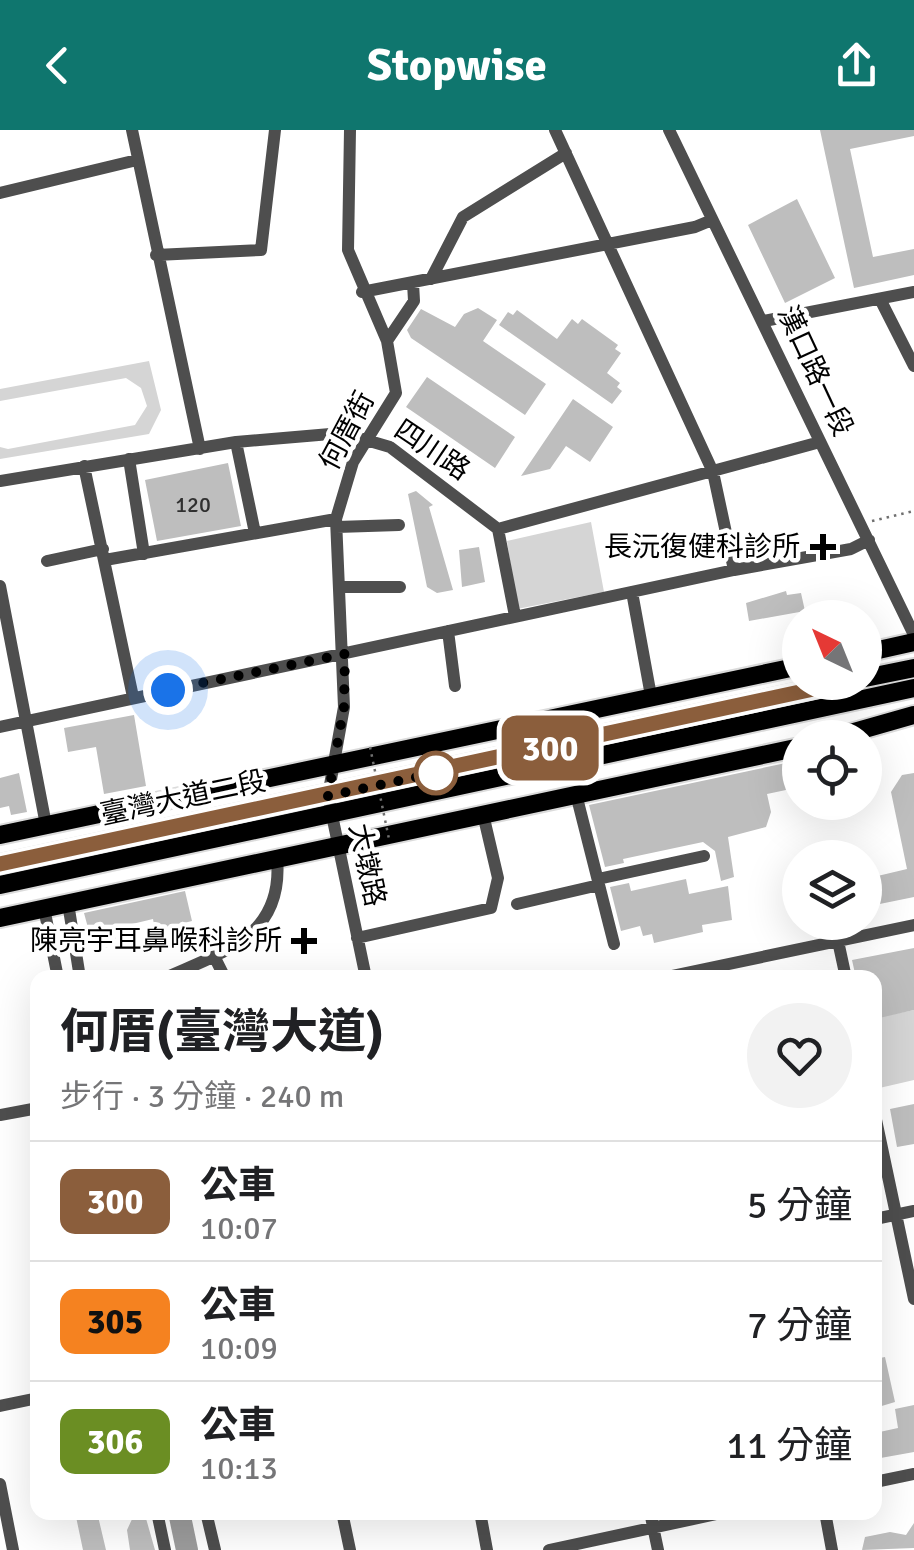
<!DOCTYPE html>
<html lang="zh-TW">
<meta charset="utf-8">
<style>
body{margin:0;font-family:Signika,"Noto Sans TC",sans-serif;background:#f2f2f2;color:#202124;height:100vh;display:flex;flex-direction:column;font-size:38px;white-space:nowrap}
*{box-sizing:border-box;margin:0}
p{font-size:32px;color:#757577}
.icon{flex:none;width:55px;height:55px;fill:none;stroke:currentColor;stroke-width:2;stroke-linecap:round;stroke-linejoin:round}
.map{position:relative;flex:1;overflow:hidden}
.sheet{position:absolute;left:30px;top:840px;width:852px;height:550px;display:flex;flex-direction:column;background:#fff;border-radius:20px;box-shadow:0 10px 40px #0002}
.sheet>*{flex:none}
.badge{padding:0 20px;border-radius:15px;font-size:35px;line-height:65px}
.needle{width:65px;rotate:317deg}
.controls{position:absolute;left:782px;top:470px;display:grid;gap:20px}
.controls a{display:grid;place-items:center;width:100px;height:100px;border-radius:50%;background:#fff;box-shadow:0 10px 40px #0002;font-size:50px}
.you{position:absolute;width:50px;height:50px;margin:-25px;border:8px solid #fff;border-radius:50%;background:#1a73e8;box-shadow:0 0 0 15px #1a73e833}
.map>.badge{position:absolute;translate:-50% -50%;box-shadow:0 0 0 5px #fff}
.round{display:grid;place-items:center;flex:none;width:105px;height:105px;border-radius:52px;background:#f2f2f2}
.headline{display:flex;align-items:center;justify-content:space-between;height:170px;padding:0 30px}
h1{font-size:48px;font-weight:700;line-height:75px}
ul{padding:0;list-style:none}
li{display:flex;align-items:center;gap:30px;height:120px;padding:0 30px;border-top:2px solid #e0e0e0}
li div{flex:1}
li b{display:block;font-size:38px}
li em{font-style:normal}
li .badge{min-width:110px;font-weight:700;text-align:center}
header{display:flex;justify-content:space-between;align-items:center;height:130px;padding:0 30px;background:#0f766e;color:#fff;font-size:45px;font-weight:700}
.map>svg:first-child{display:block}
</style>
<header><svg class="icon" aria-label="back" viewBox="0 0 24 24"><path d="M15 5l-7 7 7 7"/></svg>Stopwise<svg class="icon" aria-label="share" viewBox="0 0 24 24"><path d="M12 15V3M7 8l5-5 5 5M5 13v7h14v-7"/></svg></header>
<div class="map">
<svg width="914" height="1420" viewBox="0 0 914 1420">
<rect width="100%" height="100%" fill="#fff"/>
<!-- green -->
<path fill="#d5d5d5" d="M149,231L161,280L149,304L0,329V317L8,319L135,295L147,276L141,258L126,248L0,271V259Z
M591,392L604,462L517,479L507,411Z
M914,880V950L875,959V888Z"/>
<g fill="none" stroke-linecap="round" stroke-linejoin="round">
<!-- river -->
<path stroke="#9c9c9c" stroke-width="22" d="M179,1382L187,1420"/>
</g>
<!-- building -->
<path fill="#bebebe" d="M820,0H914V6L850,19L873,127L914,119V145L854,158Z
M797,69L835,148L785,173L748,95Z
M478,178L497,190L483,211L546,254L525,285L411,208L407,200L421,179L455,197L464,184Z
M517,180L557,209L572,189L578,194L582,189L618,215L615,219L621,223L607,243L620,253L617,257L622,261L612,274L499,195L508,182L513,185Z
M427,247L515,307L495,338L406,277Z
M573,269L613,297L590,332L566,316L550,339L521,346Z
M228,333L241,396L157,411L145,350Z
M416,361L433,375L429,377L453,460L437,463L427,457L408,364Z
M479,417L485,452L462,457L459,420Z
M786,461L787,465L801,463L805,481L749,491L746,473Z
M134,585L146,656L104,664L96,617L68,622L64,598Z
M800,630V657L767,664L771,682L766,697L728,707L734,747L721,751L715,721L703,712L623,729L624,733L605,737L589,675Z
M19,643L27,682L11,685L9,676L0,678V648Z
M914,643V767L865,777V749L907,739L891,662L902,645Z
M686,749L689,764L728,756L732,790L702,795L703,802L654,813L652,804L643,806L640,796L621,801L610,757L629,753L631,761Z
M185,761L192,791L155,800L153,789L128,795L132,812L94,820L84,783Z
M914,818V880L875,889V848H856L852,830Z
M914,974V1014L897,1017L890,979Z
M885,1227L895,1272L875,1278V1229Z
M914,1275V1322L875,1329V1303L898,1298L895,1279Z
M75,1382H97L106,1420H83Z
M145,1385L155,1420H130L127,1400L133,1387Z
M914,1393V1418L862,1420L865,1407L890,1402L906,1405Z"/>
<g fill="none" stroke-linecap="round" stroke-linejoin="round">
<defs>
<path id="major" d="M865,523L914,512
M865,548L914,538
M833,608L914,585
M0,705L800,536
M0,734L846,552
M0,755L914,558
M0,788L800,617"/>
</defs>
<!-- major casing -->
<use href="#major" stroke="#dbdbdb" stroke-width="22"/>
<!-- path -->
<path stroke="#707070" stroke-width="2.5" stroke-dasharray="2.5 5" stroke-linecap="butt" d="M872,391L914,381"/>
<!-- minor -->
<path stroke="#4e4e4e" stroke-width="12" d="M132,0L200,319
M350,0L348,120L387,211L396,263L353,332L336,389L344,577L328,666L366,848
M555,0L713,342L734,440
M669,0L914,505
M0,63L137,30
M156,125L261,120L275,0
M431,149L463,87L566,23
M362,162L695,97L712,90
M880,169L914,236
M764,191L914,162
M387,211L414,171L413,153
M236,312L255,403
M129,329L144,424
M84,336L133,567
M0,351L236,312L342,303L390,317L498,399L820,312
M337,397L399,395
M498,399L515,486
M105,430L336,389
M47,431L103,419
M0,456L46,695
M341,457H400
M632,462L651,566
M448,501L455,556
M0,597L734,440L851,419L869,410
M576,664L614,814
M815,672L816,678
M598,749L704,726
M68,773L80,848
M517,774L599,755
M44,778L58,848
M357,808L491,778L498,748L483,684
M838,811L846,848
M214,826L225,848
M165,848C225,821 284,806 277,728
M662,848L914,795
M0,985L38,978
M875,985L914,1169
M875,1089L914,1081
M0,1276L38,1268
M875,1352L914,1344
M0,1354L13,1420
M157,1382L165,1420
M206,1382L215,1420
M342,1382L350,1420
M480,1382L487,1420
M650,1382L658,1420
M825,1382L832,1420
M549,1420L726,1382"/>
<!-- major -->
<use href="#major" stroke="#000" stroke-width="18"/>
<!-- path-bridge -->
<path stroke="#707070" stroke-width="2.5" stroke-dasharray="2.5 5" stroke-linecap="butt" d="M370,617L389,709"/>
</g>
<g fill="none" stroke-linecap="round" stroke-linejoin="round">
<defs>
<path id="line" d="M0,734L846,552"/>
</defs>
<!-- line casing -->
<use href="#line" stroke="#fff" stroke-width="22"/>
<!-- line -->
<use href="#line" stroke="#8b5e3c" stroke-width="15"/>
<!-- walk -->
<path stroke="#000" stroke-width="10" stroke-dasharray="0 18" d="M168,560L345,524L344,577L328,666L436,643"/>
</g>
<!-- markers -->
<g fill="#000" stroke="#fff" stroke-width="4">
<path d="M818 402h10v10h10v10h-10v10h-10v-10h-10v-10h10z"/>
<path d="M299 796h10v10h10v10h-10v10h-10v-10h-10v-10h10z"/>
</g>
<circle fill="#fff" stroke="#8b5e3c" stroke-width="5" cx="436" cy="643" r="20"/>
<g text-anchor="middle" dominant-baseline="central" stroke-width="9" stroke-linejoin="round" paint-order="stroke">
<!-- number labels -->
<g font-size="22" fill="#303030">
<text x="193" y="374">120</text>
</g>
<!-- street labels -->
<g font-size="28" fill="#000" stroke="#fff">
<text transform="translate(815 241) rotate(65)">漢口路一段</text>
<text transform="translate(347 301) rotate(-62)">何厝街</text>
<text transform="translate(432 320) rotate(34)">四川路</text>
<text transform="translate(183 668) rotate(-12)">臺灣大道二段</text>
<text transform="translate(367 735) rotate(78)">大墩路</text>
</g>
<!-- poi labels -->
<g font-size="28" fill="#000" stroke="#fff" text-anchor="end">
<text x="800" y="417">長沅復健科診所</text>
<text x="282" y="811">陳亮宇耳鼻喉科診所</text>
</g>
</g>
</svg>
<div class="controls">
<a><svg class="needle" viewBox="-14 -14 28 28"><path d="M0-13l5 13h-10z" fill="#e53935"/><path d="M0 13l5-13h-10z" fill="#757577"/></svg></a>
<a><svg class="icon" aria-label="locate" viewBox="0 0 24 24"><circle cx="12" cy="12" r="6"/><path d="M12 2v4M12 18v4M2 12h4M18 12h4"/></svg></a>
<a><svg class="icon" aria-label="layers" viewBox="0 0 24 24"><path d="M12 4l9 5-9 5-9-5zM3 14l9 5 9-5"/></svg></a>
</div>
<div class="you" style="left:168px;top:560px"></div>
<b class="badge" style="left:550px;top:618px;background:#8b5e3c;color:#fff">300</b>
<section class="sheet">
<div class="headline"><div><h1>何厝(臺灣大道)</h1><p>步行 · 3 分鐘 · 240 m</p></div><a class="round"><svg class="icon" aria-label="heart" viewBox="0 0 24 24"><path d="M12 20l-8-8c-3-5 5-10 8-4 3-6 11-1 8 4z"/></svg></a></div>
<ul>
<li><span class="badge" style="background:#8b5e3c;color:#fff">300</span><div><b>公車</b><p>10:07</p></div><em>5 分鐘</em></li>
<li><span class="badge" style="background:#f58220;color:#111">305</span><div><b>公車</b><p>10:09</p></div><em>7 分鐘</em></li>
<li><span class="badge" style="background:#6b8e23;color:#fff">306</span><div><b>公車</b><p>10:13</p></div><em>11 分鐘</em></li>
</ul>
</section>
</div>
